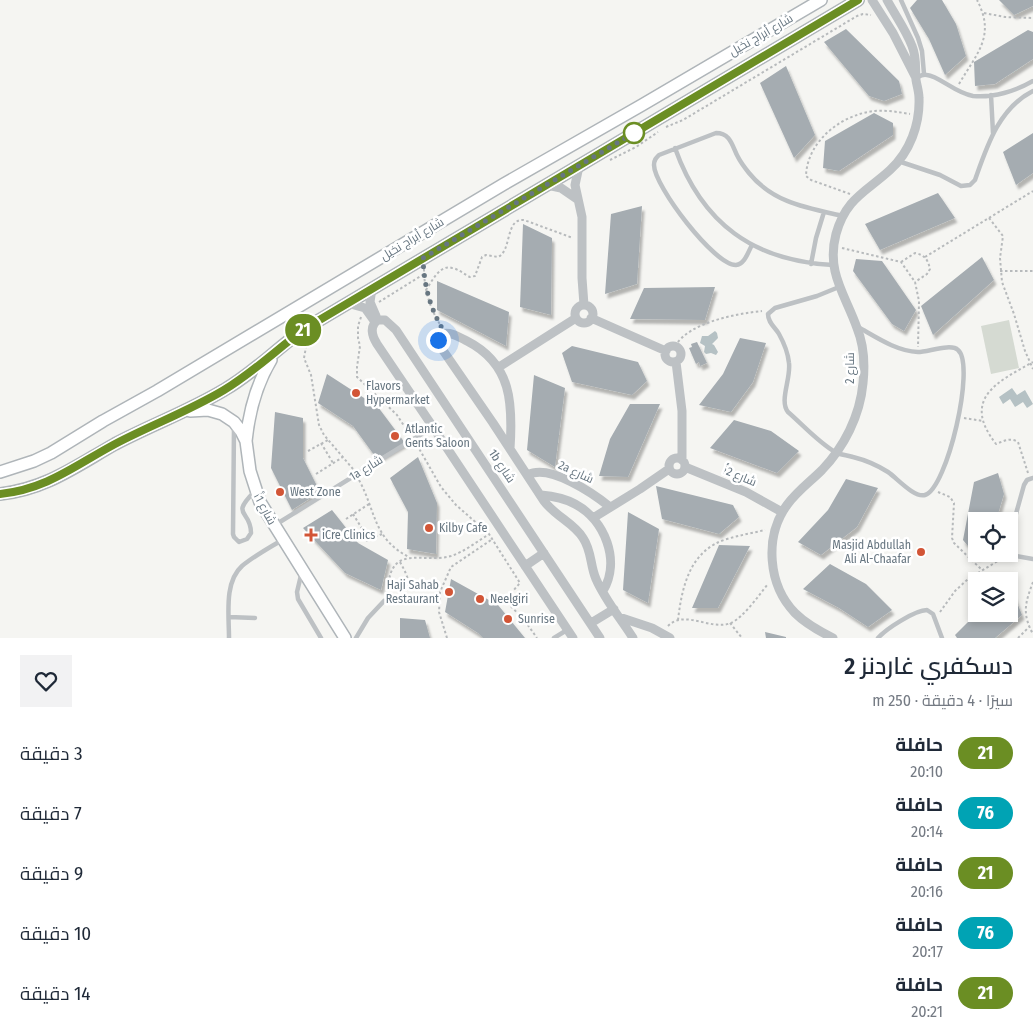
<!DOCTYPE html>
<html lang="ar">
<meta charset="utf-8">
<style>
body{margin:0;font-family:"Fira Sans Condensed",Cairo,sans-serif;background:#f2f2f3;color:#1f2937;direction:rtl;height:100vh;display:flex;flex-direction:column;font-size:19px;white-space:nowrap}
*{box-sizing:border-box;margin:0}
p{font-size:16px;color:#747a83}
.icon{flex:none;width:28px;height:28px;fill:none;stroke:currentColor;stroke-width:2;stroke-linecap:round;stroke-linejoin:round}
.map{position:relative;height:638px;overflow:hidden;direction:ltr}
.panel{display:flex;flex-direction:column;background:#fff;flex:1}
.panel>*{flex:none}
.badge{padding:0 10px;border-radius:16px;font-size:18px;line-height:32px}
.controls{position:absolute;left:968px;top:512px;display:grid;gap:10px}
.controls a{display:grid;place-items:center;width:50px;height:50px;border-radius:0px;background:#fff;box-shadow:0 2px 8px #0003;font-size:25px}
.you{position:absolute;width:25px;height:25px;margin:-12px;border:4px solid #fff;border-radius:50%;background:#1a73e8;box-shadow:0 0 0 8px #1a73e833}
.map>.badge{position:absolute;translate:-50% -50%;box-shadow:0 0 0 2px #fff}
.round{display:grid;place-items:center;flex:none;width:52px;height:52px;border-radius:0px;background:#f2f2f3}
.summary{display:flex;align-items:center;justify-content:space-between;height:85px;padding:0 20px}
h1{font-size:24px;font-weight:600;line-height:38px}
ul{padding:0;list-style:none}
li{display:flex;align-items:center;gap:15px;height:60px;padding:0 20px}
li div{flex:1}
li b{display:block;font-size:19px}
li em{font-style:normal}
li .badge{min-width:55px;font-weight:700;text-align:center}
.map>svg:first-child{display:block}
</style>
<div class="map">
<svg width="1033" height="638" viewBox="0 0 1033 638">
<defs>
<filter id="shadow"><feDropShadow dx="2.5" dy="4.5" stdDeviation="1" flood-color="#0004"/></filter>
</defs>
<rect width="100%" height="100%" fill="#f5f5f2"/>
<!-- green -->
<path fill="#d5dad2" d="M1009,320L1019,368L991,374L981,326Z"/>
<!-- water -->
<path fill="#b5c1c4" d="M715,331L717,333L718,338L712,344L714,345L718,352L716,355L711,353L706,354L704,352L705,346L700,343L702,336H708Z
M1012,388L1017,395L1025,390L1033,404L1027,408L1023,402L1015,407L1010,399L1003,404L999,397Z"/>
<!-- building -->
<path fill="#a5acb1" filter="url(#shadow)" d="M917,0H942L956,24L966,56L945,75L929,39L910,8Z
M999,0H1033V6L1014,15Z
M846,29L899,81L902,94L884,101L869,96L824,42Z
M1028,30L1033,32V59L995,84L975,86L974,62Z
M786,66L815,135L794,158L760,83Z
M874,113L893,123V135L839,171L823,168L825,141Z
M1033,133V173L1016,185L1003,152Z
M938,193L955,218L880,250L865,224Z
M642,206L637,284L605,294L611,214Z
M523,224L552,238L551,315L520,307Z
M982,257L994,280L933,335L921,306Z
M856,259L882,261L916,310L904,331L892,324L853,271Z
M437,281L509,312L506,346L437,310Z
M715,287L705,320L630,319L644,288Z
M740,338L766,343L753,382L731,412L699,405L723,374Z
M697,342L707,363L700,366L699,362L696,364L689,348L692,347L691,344Z
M572,346L638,362L647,381L632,395L572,382L562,353Z
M327,374L378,407L405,443L377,459L353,426L318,403Z
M534,375L565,388L555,467L527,450Z
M630,404H660L628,477L599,476L610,439Z
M275,412L303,418V458L320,492L292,510L271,468Z
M734,420L771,431L799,451L777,473L710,448Z
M418,457L437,503L436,554L407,549L408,512L390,478Z
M998,473L1004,494L996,521H976V554H981L977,557L963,540L974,482Z
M846,479L878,488L857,527L821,555L798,542L828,510Z
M656,486L733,505L739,517L719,534L662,519Z
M332,510L358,543L388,560L381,590L345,573L303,528Z
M628,512L659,529L648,603L623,590Z
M719,545L750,546L718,608H692Z
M830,564L866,584L892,610L868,627L839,608L803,589Z
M451,579L498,605L525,638H483L478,633L445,612Z
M1009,583L1022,615L995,638H957L955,635L976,614H1009Z
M400,618L425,620L430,638H400Z
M765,632L786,637V638H766Z"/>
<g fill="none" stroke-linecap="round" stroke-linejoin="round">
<defs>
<path id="secondary" d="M190,411L208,410L222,414L234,422L241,431L246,441L250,471L260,502L345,638
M246,441C249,412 256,385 271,360
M0,472L34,461L51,453L103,421L157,391L504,184L642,105L821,0
M0,494C46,489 76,466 115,444C151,425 189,411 224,390C254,373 278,347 306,328L858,0"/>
</defs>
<!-- secondary casing -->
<use href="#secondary" stroke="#afb5b9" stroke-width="14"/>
<!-- path -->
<path stroke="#b7babc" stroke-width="2" stroke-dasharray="2.5 2.5" stroke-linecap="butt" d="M984,13L1005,17L1033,18
M959,84C977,53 996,36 977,0
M666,127L683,120L857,16L863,14L871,15
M610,160L636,147L658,132
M850,194L811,180L806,176C807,141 842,114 875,111C887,110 898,112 910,114
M989,218L1003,236L1000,258L1002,282L1014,314L1025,351L1033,369
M842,248L901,262L915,282L919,301L918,347
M925,257L1033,191
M901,262L915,253C925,255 928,260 930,269L927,274L915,282
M424,269C424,289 430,309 441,326
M1000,271H1033
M426,290C432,281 440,264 452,268C459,269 465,275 470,277L475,276L482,257L486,255L498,257C512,251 505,218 524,220L573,238
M379,302L424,274
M361,317L358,326V338L360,346L357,367V377L397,415L410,435
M304,341L306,347L304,358L311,375L319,425L324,435L353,469
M675,346C690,322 735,314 762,311
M964,418L983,421
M321,443L333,463
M417,445L441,487L456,505L489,534L520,583L505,600L525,621L537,638
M308,451L328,440
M1028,473L1018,442C1010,437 1004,441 996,444C961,399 997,382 1033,362
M316,474L343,457
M359,480C376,511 373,539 409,557
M938,492L950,497L954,503L952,538L954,543L982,570
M353,514L369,540
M346,519L369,504
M366,541L382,534
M400,562C410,580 415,591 388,588C391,543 423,564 451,556C464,552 476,542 488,535
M1033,582C1025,603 1022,614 1033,634
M940,612L955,591L968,579L1006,556
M678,620C682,586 690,550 727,539C740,535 753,533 765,530
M730,623L742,638
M668,626C685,609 710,631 731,623C744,617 759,595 768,584
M447,638L439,612L440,592L451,567L491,540
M1018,638L1029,627"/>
<!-- lane -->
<path stroke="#bdc1c4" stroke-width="4.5" d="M901,0L918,38L922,51L924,74
M916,78C920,76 922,74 927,75C939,76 955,93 973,96C993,98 1016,91 1033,81
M991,95L993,133
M675,148C702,224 754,261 833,265
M898,161L940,175L961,186L970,185L975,180C987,146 999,108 1033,91
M752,245C748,252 745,264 736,265C715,266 654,186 654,165C654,160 656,158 659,155L716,133C731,133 732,146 738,157C741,163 745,168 749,173C773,203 808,208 843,216
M811,264L816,238L824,212
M839,287L817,296L775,308L768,314C768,323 775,327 779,334C784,343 788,353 789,363C791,379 779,401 788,412C803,425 818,442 835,452C840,455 847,455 853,457C865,460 877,465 888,472C897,478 914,498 925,495C947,489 976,365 958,350C951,343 928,352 918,352C896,351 876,337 858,327
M234,426L233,534L234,537L239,542L247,539L251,533C251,509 229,517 255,491
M275,525L433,427
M1009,539L1024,485L1027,480L1033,478
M1009,550L1016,556L1033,559
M302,571L297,592L298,599L321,638
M229,617L255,618
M229,638C229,615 224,582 242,566C254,556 269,548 282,540
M356,638L368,618L384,601
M554,638L567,630
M878,638C886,629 915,610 927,610L933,614L942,638"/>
<!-- street -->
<path stroke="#bdc1c4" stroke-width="9" d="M872,0L893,33L916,78
M581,165L578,171L575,185L582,217V278L584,305
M547,185L561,188L577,199
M372,288L370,302L376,316
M347,303L365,308L375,322
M575 314a9 9 0 1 1 18 0a9 9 0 1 1-18 0Z
M591,318L666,351
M665 354a8 8 0 1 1 16 0a8 8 0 1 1-16 0Z
M676,362L682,411V460
M499,367L576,318
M510,449C513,404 512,364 467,341C459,337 450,331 442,334L438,340L440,346L493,423L544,501C556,517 574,523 583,538C592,551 590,566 596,579C605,600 621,619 633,638
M669 466a8 8 0 1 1 16 0a8 8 0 1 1-16 0Z
M685,467L746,492L782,512
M528,475C549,463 594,494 610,507
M541,495C553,496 564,498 575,504C605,520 621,561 603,591
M593,518L640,489L669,469
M525,566L544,553
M619,617L652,628L670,638
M591,623L614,609
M573,638L433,427L377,344C372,336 369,326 378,320H385L396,330L600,638
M833,638C819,631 806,624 795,613C768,585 764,537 787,505C797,491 810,482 822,470C844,447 860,416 863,383C865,364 864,345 857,328C845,294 826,272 836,234C846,198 866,192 890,170C910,152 920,124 919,98C919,92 917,86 916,80C915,68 917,58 912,46C906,30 895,15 887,0"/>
<!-- secondary -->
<use href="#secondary" stroke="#fff" stroke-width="11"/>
</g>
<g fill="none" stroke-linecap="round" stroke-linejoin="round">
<defs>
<path id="line" d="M0,494C47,489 74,466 115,444C151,425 189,411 224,390C254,372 278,348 306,328L858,0"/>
</defs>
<!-- line casing -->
<use href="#line" stroke="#fff" stroke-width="11"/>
<!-- line -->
<use href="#line" stroke="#6b8e23" stroke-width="8"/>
<!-- walk -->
<path stroke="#677681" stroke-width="5" stroke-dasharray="0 9" d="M438,340L442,334L445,333C430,309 424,286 423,258L634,133"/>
</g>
<!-- markers -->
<circle fill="#fff" stroke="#6b8e23" stroke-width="2.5" cx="634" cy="133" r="10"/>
<g fill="#d25536" stroke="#fff" stroke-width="2">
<circle cx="356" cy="393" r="5"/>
<circle cx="395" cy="436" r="5"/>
<circle cx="280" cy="492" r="5"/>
<circle cx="429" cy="528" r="5"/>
<path d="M308.5 527.5h5v5h5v5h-5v5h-5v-5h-5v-5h5z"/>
<circle cx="921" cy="552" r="5"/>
<circle cx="449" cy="592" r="5"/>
<circle cx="480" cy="599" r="5"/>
<circle cx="508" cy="619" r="5"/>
</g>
<g text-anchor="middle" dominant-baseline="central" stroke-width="5" stroke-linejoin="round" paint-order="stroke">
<!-- street labels -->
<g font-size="12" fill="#677681" stroke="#fff">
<text transform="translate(761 35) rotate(-30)">شارع أبراج نخيل</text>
<text transform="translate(412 239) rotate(-31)">شارع أبراج نخيل</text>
<text transform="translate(850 368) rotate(-90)">شارع 2</text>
<text transform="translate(502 466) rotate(56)">1b شارع</text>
<text transform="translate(366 468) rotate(-32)">1a شارع</text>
<text transform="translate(576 472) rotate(25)">2a شارع</text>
<text transform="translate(740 476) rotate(23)">شارع 2أ</text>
<text transform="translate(265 509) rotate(62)">شارع 1أ</text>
</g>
<!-- poi labels -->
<g font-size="12" fill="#677681" stroke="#fff" text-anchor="start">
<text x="366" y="386">Flavors<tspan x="366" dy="14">Hypermarket</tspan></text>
<text x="405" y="429">Atlantic<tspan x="405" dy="14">Gents Saloon</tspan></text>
<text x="290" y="492">West Zone</text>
<text x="439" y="528">Kilby Cafe</text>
<text x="322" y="535">iCre Clinics</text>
<text x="911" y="545" text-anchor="end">Masjid Abdullah<tspan x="911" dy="14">Ali Al-Chaafar</tspan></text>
<text x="439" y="585" text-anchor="end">Haji Sahab<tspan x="439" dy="14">Restaurant</tspan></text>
<text x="490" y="599">Neelgiri</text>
<text x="518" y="619">Sunrise</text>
</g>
</g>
</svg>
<div class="controls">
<a><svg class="icon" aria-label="locate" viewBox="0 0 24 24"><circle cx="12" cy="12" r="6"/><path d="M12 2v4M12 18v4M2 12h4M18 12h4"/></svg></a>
<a><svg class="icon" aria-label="layers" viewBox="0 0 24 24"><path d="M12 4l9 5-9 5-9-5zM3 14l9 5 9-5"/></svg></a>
</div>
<div class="you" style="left:438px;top:340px"></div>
<b class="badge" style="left:303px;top:330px;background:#6b8e23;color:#fff">21</b>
</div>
<section class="panel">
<div class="summary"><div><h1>دسكفري غاردنز 2</h1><p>سيرًا · 4 دقيقة · 250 m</p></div><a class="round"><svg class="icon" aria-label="heart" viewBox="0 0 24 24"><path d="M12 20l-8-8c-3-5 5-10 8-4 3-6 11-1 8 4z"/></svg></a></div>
<ul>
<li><span class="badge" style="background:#6b8e23;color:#fff">21</span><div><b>حافلة</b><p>20:10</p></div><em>3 دقيقة</em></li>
<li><span class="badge" style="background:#00a3b4;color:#fff">76</span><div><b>حافلة</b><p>20:14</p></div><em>7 دقيقة</em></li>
<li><span class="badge" style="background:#6b8e23;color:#fff">21</span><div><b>حافلة</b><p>20:16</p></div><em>9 دقيقة</em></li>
<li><span class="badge" style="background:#00a3b4;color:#fff">76</span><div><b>حافلة</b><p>20:17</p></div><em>10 دقيقة</em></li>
<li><span class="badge" style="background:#6b8e23;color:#fff">21</span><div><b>حافلة</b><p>20:21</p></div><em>14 دقيقة</em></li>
</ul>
</section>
